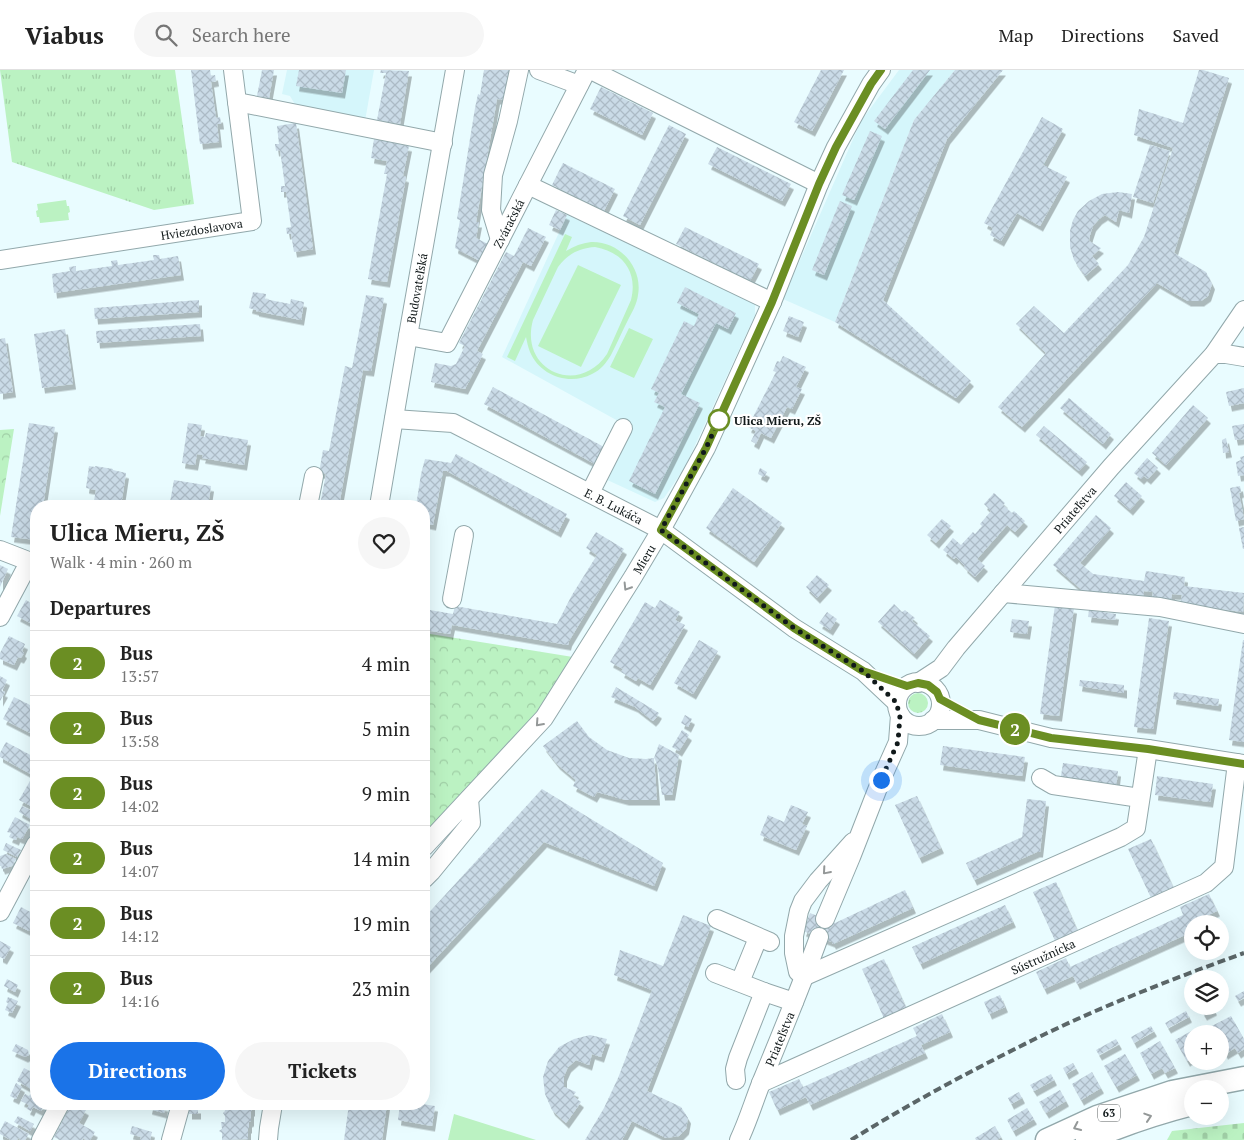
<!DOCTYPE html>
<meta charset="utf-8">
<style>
body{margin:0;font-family:"PT Serif",serif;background:#f6f6f6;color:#222;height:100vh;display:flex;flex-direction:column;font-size:19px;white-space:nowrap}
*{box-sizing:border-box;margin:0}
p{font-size:16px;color:#767676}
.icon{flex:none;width:28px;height:28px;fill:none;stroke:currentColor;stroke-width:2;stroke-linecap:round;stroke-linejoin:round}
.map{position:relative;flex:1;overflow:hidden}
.drawer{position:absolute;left:30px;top:430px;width:400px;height:610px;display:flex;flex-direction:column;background:#fff;border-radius:20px;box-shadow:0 5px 20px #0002}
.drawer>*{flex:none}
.badge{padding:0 10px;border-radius:16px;font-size:18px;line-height:32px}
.controls{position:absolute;left:1184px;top:845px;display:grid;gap:10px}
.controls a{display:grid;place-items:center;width:45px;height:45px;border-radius:50%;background:#fff;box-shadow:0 5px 20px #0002;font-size:25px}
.you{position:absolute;width:25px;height:25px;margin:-12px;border:4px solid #fff;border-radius:50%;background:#1a73e8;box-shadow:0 0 0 8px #1a73e833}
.map>.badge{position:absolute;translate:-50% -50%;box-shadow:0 0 0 2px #fff}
h2{padding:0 20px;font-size:19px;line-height:45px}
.round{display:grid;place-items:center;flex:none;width:52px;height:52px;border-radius:26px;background:#f6f6f6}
.overview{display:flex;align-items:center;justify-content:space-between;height:85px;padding:0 20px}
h1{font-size:24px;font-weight:800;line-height:38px}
.action{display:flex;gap:10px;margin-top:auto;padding:10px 20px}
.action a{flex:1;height:58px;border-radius:30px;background:#1a73e8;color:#fff;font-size:20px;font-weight:800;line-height:58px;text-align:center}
.action a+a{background:#f6f6f6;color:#222}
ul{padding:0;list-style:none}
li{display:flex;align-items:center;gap:15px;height:65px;padding:0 20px;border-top:1px solid #e0e0e0}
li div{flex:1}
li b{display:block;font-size:19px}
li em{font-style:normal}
li .badge{min-width:55px;font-weight:700;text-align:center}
header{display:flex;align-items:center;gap:30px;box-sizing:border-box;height:70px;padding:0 25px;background:#fff;border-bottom:1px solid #e0e0e0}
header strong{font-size:24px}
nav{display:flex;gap:28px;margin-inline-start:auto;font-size:18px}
.search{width:350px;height:45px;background:#f6f6f6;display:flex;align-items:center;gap:12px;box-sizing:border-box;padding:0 18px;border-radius:28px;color:#767676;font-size:19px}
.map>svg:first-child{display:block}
</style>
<header>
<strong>Viabus</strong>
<div class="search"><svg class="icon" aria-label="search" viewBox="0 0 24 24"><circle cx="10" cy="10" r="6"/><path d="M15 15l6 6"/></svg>Search here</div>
<nav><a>Map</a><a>Directions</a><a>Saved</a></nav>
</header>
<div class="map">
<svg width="1244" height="1070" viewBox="0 0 1244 1070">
<defs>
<pattern id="grass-tufts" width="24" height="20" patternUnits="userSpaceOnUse" patternTransform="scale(1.25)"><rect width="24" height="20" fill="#bbf2c2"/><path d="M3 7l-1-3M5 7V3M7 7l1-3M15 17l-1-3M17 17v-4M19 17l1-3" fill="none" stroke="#a0cfa6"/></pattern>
<pattern id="forest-crowns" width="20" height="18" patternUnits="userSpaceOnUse" patternTransform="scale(1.25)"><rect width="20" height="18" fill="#bbf2c2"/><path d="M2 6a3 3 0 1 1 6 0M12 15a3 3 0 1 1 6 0" fill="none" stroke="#a0cfa6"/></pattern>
<pattern id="cemetery-stones" width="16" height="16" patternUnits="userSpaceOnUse" patternTransform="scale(1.25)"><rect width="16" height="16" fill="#bbf2c2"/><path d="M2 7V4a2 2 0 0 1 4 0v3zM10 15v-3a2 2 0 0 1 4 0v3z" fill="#a0cfa6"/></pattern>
<pattern id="building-cross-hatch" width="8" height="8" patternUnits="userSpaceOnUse" patternTransform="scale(1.25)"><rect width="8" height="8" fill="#cadbe7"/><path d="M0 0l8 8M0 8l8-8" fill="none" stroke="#acbbc6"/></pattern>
<filter id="shadow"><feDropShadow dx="3" dy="5.5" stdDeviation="0" flood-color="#0004"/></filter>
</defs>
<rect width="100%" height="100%" fill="#e9fcff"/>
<!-- built -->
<path fill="#d5f6fb" d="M287,0H374L365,51L296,36L290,26L282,24Z
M899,0H955L914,50L835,252L783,229L861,51Z
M567,145L755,231V245L685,397L664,428L655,432L603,408L629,357L502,287Z"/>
<!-- grass -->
<path fill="url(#grass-tufts)" d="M0,0H175L194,134L154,140L12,92Z
M908 633a10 10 0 1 1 20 0a10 10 0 1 1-20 0Z"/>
<!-- forest -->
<path fill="url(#forest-crowns)" d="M14,359L0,446V360Z
M424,563L579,588L530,657L424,768Z"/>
<!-- cemetery -->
<path fill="url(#cemetery-stones)" d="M1244,1053V1070H1167L1172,1061Z"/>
<!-- pitch -->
<path fill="#bbf2c2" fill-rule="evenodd" d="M66,130L67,136H69L70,142L68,143L69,150L40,153L39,147H37L36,141L38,140L37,134Z
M565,164L572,167L566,181C574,176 582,173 591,172C620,171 643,198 638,225C637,234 632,242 628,250C622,262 617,273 611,285C606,293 601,300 592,304C570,316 540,306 530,282C528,277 527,272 526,267L515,291L507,287ZM595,177C623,182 638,202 631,230L607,284C578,327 519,300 533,250L558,197C568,184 579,178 595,177Z
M578,195L621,215L581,297L538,276Z
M629,258L653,269L634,308L610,297Z
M454,1044L536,1070H448Z"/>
<!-- building -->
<path fill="url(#building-cross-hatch)" filter="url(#shadow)" d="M191,0H210L211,6L215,5L216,11L211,12L216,48L220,47L221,54H217L219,72L200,74Z
M262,0H274L269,28L257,26Z
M299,0H346L342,23L296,16Z
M381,0L409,1L400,54L377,50L386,3H380Z
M484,0H511L506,30L497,29L476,152H479L476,168L488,174L480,191L455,178L460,150L457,149L475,38L478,24L480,25Z
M821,0H844L812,61L794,52Z
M913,0H930L885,59L874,51Z
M955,0H1003L947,69L883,230L971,311L956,328L835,252L914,50Z
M1199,0H1203L1229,8L1174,183L1206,202L1212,214L1208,226L1201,231H1188L1157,213L1022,357L998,337L1046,283L1016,254L1034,236L1064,263L1128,195L1144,167L1173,78L1134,65L1139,39L1183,53Z
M601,17L653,43L642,65L590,39Z
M1042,47L1063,59L1043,95L1067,107L1040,156L1017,143L1001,171L990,165L993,158L984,153Z
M296,53L313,179L294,182L291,164H287L286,158L291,157L286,122H281V116H285L280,80L276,81L275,74H279L277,56Z
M669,55L686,64L640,155L623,146Z
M870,61L882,66L854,130L842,125Z
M374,69L409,76L403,106L406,107L387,212L368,209L387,104H384L387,91L371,88Z
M1150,75L1170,81L1153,133L1133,127Z
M717,77L791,114L782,131L708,94Z
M563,93L615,119L604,141L552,115Z
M1118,122L1132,124L1129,143L1119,140L1116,152L1105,145L1099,149L1093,156L1090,165L1089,171L1101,178L1092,186L1099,194L1085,206L1074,190L1070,177V161L1073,150L1078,141L1089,131L1102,124Z
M840,131L852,136L824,205L812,200Z
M556,140L567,145L560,160L549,155Z
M685,157L759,194L750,211L676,174Z
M528,158L546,167L531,196L523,192L477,281L483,284L465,319L431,312L435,293L451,296L456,294L465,276L459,273L506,182L514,186Z
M153,185H159L160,189L178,186L181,205L54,223L52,204L70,201L69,197L76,196V201L112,196L111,191L117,190L118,195L154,190Z
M685,217L736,243L728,259L716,253L681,324L700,333L655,424L629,411L665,337L654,332L659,323L651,319L684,251L694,256L699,244L677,233Z
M253,222L266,224L265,229L290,234L291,229L304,232L301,250L256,241V240L249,238Z
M366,225L384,228L371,301L363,300L339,436H329L320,435L326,404L319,403L323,380L329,381L345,296L352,298Z
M199,230V242L95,249L94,238Z
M789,246L804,252L798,267L783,261Z
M200,254L201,266L97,273L96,261Z
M65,259L73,314L42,318L34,264Z
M5,268L13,322L0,324V269Z
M783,286L806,297L796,317L802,319L792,339L787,337L771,368L761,363L756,374L751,371L756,361L748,357L776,302L773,301L777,291L780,292Z
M493,317L604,377L595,394L484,334Z
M1244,318V333L1229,336L1226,322Z
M1069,328L1111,364L1103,374L1060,338Z
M1193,335L1208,348L1166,395L1152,383Z
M29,353L55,357L43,436H36V470L11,467Z
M188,353L202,355L200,366L205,367L206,363L248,370L244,395L202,388L203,385L197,384L195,395L182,393Z
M1244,354V369L1235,370L1232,356Z
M1044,356L1087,392L1079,401L1036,365Z
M1226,368L1229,382L1223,383L1222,370Z
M456,384L567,444L558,462L447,401H443L433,455L424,453V436H416L421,404L425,389L451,393Z
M1244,386V405L1238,406L1236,392L1241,390L1240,387Z
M1147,388L1158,398L1148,409L1144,406L1141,409L1134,403Z
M89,396L95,397V396L113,399V400L126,403L121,436H93L96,420L86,418Z
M760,398L767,402L764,407L758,404Z
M174,410L211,416L208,436H180L181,434L170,432Z
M1126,412L1142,426L1130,440L1114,426Z
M1240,416L1241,422L1239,423L1244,449L1236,451L1230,418Z
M733,418L782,453L754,492L706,458Z
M994,423L1005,433L1003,435L1012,443L1014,441L1025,451L1015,462L1007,455L977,489L985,496L975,507L964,497L965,496L956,487L954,489L943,480L953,468L961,475L973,462L975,464L982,456L980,454L991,441L984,434Z
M1096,445L1111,458L1080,493L1093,504L1144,511L1146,501L1185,507L1184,516L1244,523L1243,542L1180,534L1182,525L1172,524L1171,533L1152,531L1153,522L1144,521L1143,530L1082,522V520L1053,495Z
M942,449L951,456L936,473L927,465Z
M1244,457V479H1243L1239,458Z
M596,462L624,479L569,571L568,575L452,555L450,564L424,560V539L453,544L455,536L557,554L572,525L597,485L586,478Z
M0,495L8,499L0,517Z
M817,505L829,515L817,528L806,517Z
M26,530L36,536V551L34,555L17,546Z
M660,530L680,542L675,550L685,555L650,615L638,608L636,611L621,602L623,599L610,592L645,532L655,538Z
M894,534L902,542L905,540L915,548L912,551L930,566L914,584L878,552Z
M1055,535L1074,538L1059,646L1040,644Z
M1089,540L1116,544L1115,550L1088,547Z
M827,542L837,549L830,560L819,553Z
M1149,548L1169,551L1153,659L1134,657Z
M1012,549L1029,551L1027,564L1010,562Z
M9,566L25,574L22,581L24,583L21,588L18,587L14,595L0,589V583Z
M699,570L718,581L693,624L674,613Z
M1243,570H1244V672L1229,670Z
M0,606L7,610L2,621L5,622L0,631Z
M1080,610L1124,615V623L1079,616Z
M616,617L659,643L656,648L653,651L635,637L611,627Z
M1174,622L1219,629L1218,636L1173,629Z
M14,627L36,638V666L3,649Z
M685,645L692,649L688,657L681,653Z
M577,651L589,667L607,680L629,688L646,689L654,688L657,730H626L597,722L594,727L573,716L576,710L557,694L543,676Z
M682,660L689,665L679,681L672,677Z
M6,672L36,688V707L0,687V683Z
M659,674L679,685L672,725H662L658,698L655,689L654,688Z
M943,676L1025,687L1022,706L940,695Z
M1063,693L1118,701L1116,719L1060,712Z
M1157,706L1213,714L1210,732L1155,725Z
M30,711L36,714V735L35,734L33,737L19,730Z
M542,719L663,793L654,816L544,772L424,901V848Z
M917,726L941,778L919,788L895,735Z
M1027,729L1046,731L1040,782H1037L974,810L966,793L1022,767Z
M791,735L808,742L802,754L807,756L796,780L760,765L768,745L784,752Z
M22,736L36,743V752L19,742Z
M15,747L30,755L22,769L17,767L16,770L9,767L11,763L7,762Z
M1151,769L1175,821L1153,832L1128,779Z
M6,773L21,780L17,787L3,780Z
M6,784L16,789L12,796L2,799L1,796H0V786Z
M36,809V820L31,818Z
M1056,812L1079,864L1057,875L1033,822Z
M905,820L913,838L833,874L832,872L803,861L810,843L835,853Z
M1209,824L1217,841L1188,854L1192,862L1077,914L1073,906L1044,919L1036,902L1066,888L1070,897L1183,845L1180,837Z
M1005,835L1013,852L920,894L912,877Z
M21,837L36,845V862L30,859L29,861L13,853Z
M683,845L711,856L647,1021L681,1037L688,1048L686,1059L679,1066L666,1068L632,1051L622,1070H585L604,1038L618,1008L652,920L614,905L620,880L663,896Z
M0,871L11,877L4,889L0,887Z
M884,889L908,942L886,953L862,899Z
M7,909L18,915L15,922L4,916Z
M1244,921V928L1238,931L1235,926Z
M1000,925L1005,937L989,944L984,932Z
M8,927L18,931L12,943L5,940L8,933L6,932Z
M1207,936H1212L1214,940L1204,945L1201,940Z
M1186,941L1189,947L1168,958L1165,953Z
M942,944L950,962L921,975L925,983L810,1035L806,1027L777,1040L769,1022L799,1009L803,1017L917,966L913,958Z
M1231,946L1244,969V979L1238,983L1235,978L1225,984L1220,974V964H1214L1210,957Z
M1151,956L1154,961L1134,973L1131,967Z
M1195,959L1198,964H1192V988L1187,991L1175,970Z
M590,965L607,969L601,987L592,984L589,995L576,990L568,997L564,1006V1017L576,1022L573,1026L581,1032L566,1053L552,1040L545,1024L543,1007L548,991L559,977L574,969Z
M1116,969L1119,974L1099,985L1096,980Z
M1160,971L1175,998L1165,1003L1162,998L1151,1004L1140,983Z
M16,974L28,980L29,985L25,987L12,981Z
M1125,984L1137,1005L1116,1017L1104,996Z
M1073,993L1076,998L1066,1004L1063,998Z
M24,998L30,1001L31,998L36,1001V1034H45L41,1041L33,1037L31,1041L27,1039L29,1035L21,1031L25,1024L29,1026L33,1020L17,1011Z
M1092,1002L1101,1018L1081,1030L1072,1014Z
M1051,1004L1054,1010L1034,1021L1030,1015Z
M16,1013L22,1017L16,1029L10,1026Z
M1060,1020L1066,1031L1046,1043L1039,1032Z
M1019,1022L1022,1028L1011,1034L1008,1028Z
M71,1034H76L86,1040L79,1053L95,1062L90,1070H86L83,1068V1070H60L54,1067Z
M150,1034H156L165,1036L164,1043L149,1039Z
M228,1034H252V1041H251V1051L249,1052V1058H248V1069L222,1070V1063L219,1061L222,1059L221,1052H225V1046L223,1043L225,1041L224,1035Z
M349,1034H387L382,1070H344Z
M400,1034H422L435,1036L432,1056L398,1050Z
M189,1038H198V1044H189Z
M1027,1038L1034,1049L1013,1061L1007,1050Z
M18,1046L34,1054L30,1061L14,1052Z
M5,1051L29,1064L25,1070H21L18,1068L17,1070H11L0,1064V1061Z
M132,1056L152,1062L150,1070H140L141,1067L130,1064Z
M995,1056L1001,1067L997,1070H976L975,1068Z"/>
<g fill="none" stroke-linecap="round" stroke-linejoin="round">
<defs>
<g id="minor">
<path d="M539,0L579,15"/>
<path d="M591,0L819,114"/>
<path d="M237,32L443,73"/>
<path d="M528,115L772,232"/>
<path d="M500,170L491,140L493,105L508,51L519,0"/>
<path id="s1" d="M0,190L252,151L233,0"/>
<path id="s2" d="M408,266L447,273L587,0"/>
<path d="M1214,284H1226L1244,287"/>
<path id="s3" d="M394,349L453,353L661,460L794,558L863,601L897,633"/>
<path d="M590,423L623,358"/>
<path d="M308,436L314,406"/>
<path id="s4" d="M379,436L408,266L455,0"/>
<path d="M0,480L36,494"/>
<path d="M1003,523L1160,537L1244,554"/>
<path d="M452,529L464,465"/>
<path d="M0,547L24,502L31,492"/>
<circle cx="919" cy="634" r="22"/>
<path id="s5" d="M918,613L941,598L956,578L1111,397L1214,284L1244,240"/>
<path d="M933,650H979L1051,668L1148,679L1244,694"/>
<path d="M1041,708L1053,715L1140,728"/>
<path id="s6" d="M424,777L544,648L633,507L661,460L706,378L772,232L819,114L836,77L871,14L881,0"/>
<path d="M424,809L431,802L471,753L469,729"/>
<path d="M0,842L36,774"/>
<path d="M717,849L770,872"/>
<path d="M825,849L851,787L881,710L898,672L900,645"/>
<path d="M715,903L764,922"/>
<path d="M805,906L1121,767L1136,758L1148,679"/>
<path d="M805,906L798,902L794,883V866L799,841L803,831L818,811L853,772"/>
<path d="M740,912L758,868"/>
<path d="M736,1010L735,999L738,988L764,922L794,932"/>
<path id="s7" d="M761,1013L1206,813L1224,797L1237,693"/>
<path d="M41,1070L60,1034"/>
<path d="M171,1070L181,1034"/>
<path d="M268,1070L269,1058L273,1034"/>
<path id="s8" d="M739,1070C749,1049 755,1027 764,1006C783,960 802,914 819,867"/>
</g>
<path id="major" d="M1047,1070L1097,1047L1172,1022L1244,1008
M1087,1070C1121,1055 1157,1043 1192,1034"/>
</defs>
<!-- minor casing -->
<use href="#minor" stroke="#92a8ab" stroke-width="20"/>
<!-- major casing -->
<use href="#major" stroke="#92a8ab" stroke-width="25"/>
<!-- minor -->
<use href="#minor" stroke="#fff" stroke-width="18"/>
<!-- major -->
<use href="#major" stroke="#fff" stroke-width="22"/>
<!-- rail -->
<path stroke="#5b6668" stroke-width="4" stroke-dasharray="8 4" stroke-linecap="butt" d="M851,1070C912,1032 976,998 1041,966C1107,934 1175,908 1244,883"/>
</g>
<!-- one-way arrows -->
<defs><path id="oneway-chevron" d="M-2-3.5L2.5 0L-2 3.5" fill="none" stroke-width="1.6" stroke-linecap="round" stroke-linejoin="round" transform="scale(1.25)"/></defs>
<g stroke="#949898">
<use href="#oneway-chevron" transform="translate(627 517) rotate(122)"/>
<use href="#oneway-chevron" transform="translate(539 653) rotate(132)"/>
<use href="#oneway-chevron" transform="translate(826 801) rotate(131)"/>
<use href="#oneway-chevron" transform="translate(1148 1047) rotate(-18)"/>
<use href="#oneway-chevron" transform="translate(1077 1057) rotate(155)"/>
</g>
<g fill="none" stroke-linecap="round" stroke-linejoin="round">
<defs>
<path id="line" d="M881,0L871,14L836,77L819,114L772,232L706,378L661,460L794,558L863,601L907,616L918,613L928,615L937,622L940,629L979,650L1051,668L1148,679L1244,694"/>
</defs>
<!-- line casing -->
<use href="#line" stroke="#fff" stroke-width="11"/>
<!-- line -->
<use href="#line" stroke="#6b8e23" stroke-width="8"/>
<!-- walk -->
<path stroke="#11191a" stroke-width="5" stroke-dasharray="0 9" d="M719,350L706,378L661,460L794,558L863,601L897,633L898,640L900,645L898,672L881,710"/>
</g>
<!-- markers -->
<circle fill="#fff" stroke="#6b8e23" stroke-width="2.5" cx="719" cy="350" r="10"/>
<g text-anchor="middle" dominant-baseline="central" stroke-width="4.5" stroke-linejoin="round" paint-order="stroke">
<!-- shield labels -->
<rect fill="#fff" stroke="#585e5f" stroke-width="1" x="1098" y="1034.5" width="22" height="17" rx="4"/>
<g font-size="11" font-weight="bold" fill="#11191a">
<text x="1109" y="1043">63</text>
</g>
<!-- street labels -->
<g font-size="12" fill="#11191a" stroke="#fff">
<text stroke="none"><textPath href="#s2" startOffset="174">Zváračská</textPath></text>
<text stroke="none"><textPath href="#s1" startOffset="204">Hviezdoslavova</textPath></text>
<text stroke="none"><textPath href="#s4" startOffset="221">Budovateľská</textPath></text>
<text stroke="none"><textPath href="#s3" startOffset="240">E. B. Lukáča</textPath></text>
<text stroke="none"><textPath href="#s5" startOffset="235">Priateľstva</textPath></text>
<text stroke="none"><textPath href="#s6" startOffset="364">Mieru</textPath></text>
<text stroke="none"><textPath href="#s7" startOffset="309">Sústružnícka</textPath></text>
<text stroke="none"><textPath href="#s8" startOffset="109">Priateľstva</textPath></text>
</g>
<!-- stop labels -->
<g font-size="12" font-weight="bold" fill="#11191a" stroke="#fff" text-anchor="start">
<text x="734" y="350">Ulica Mieru, ZŠ</text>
</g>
</g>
</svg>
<div class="controls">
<a><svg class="icon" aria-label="locate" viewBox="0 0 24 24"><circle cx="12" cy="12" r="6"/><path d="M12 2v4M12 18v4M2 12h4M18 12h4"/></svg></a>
<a><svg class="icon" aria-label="layers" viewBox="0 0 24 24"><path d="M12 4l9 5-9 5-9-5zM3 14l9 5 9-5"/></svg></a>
<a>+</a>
<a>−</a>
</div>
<div class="you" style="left:881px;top:710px"></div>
<b class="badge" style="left:1015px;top:659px;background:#6b8e23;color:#fff">2</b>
<section class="drawer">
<div class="overview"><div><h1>Ulica Mieru, ZŠ</h1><p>Walk · 4 min · 260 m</p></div><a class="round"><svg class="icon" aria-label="heart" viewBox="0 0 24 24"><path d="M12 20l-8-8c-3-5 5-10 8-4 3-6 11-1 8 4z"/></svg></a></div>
<h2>Departures</h2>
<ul>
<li><span class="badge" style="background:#6b8e23;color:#fff">2</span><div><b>Bus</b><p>13:57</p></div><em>4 min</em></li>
<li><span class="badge" style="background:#6b8e23;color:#fff">2</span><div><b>Bus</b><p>13:58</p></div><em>5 min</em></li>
<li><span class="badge" style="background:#6b8e23;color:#fff">2</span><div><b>Bus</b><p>14:02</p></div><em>9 min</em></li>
<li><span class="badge" style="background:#6b8e23;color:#fff">2</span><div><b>Bus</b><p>14:07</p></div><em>14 min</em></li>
<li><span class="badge" style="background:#6b8e23;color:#fff">2</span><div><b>Bus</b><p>14:12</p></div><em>19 min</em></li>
<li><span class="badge" style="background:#6b8e23;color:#fff">2</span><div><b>Bus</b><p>14:16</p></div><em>23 min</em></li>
</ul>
<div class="action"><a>Directions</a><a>Tickets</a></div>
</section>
</div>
